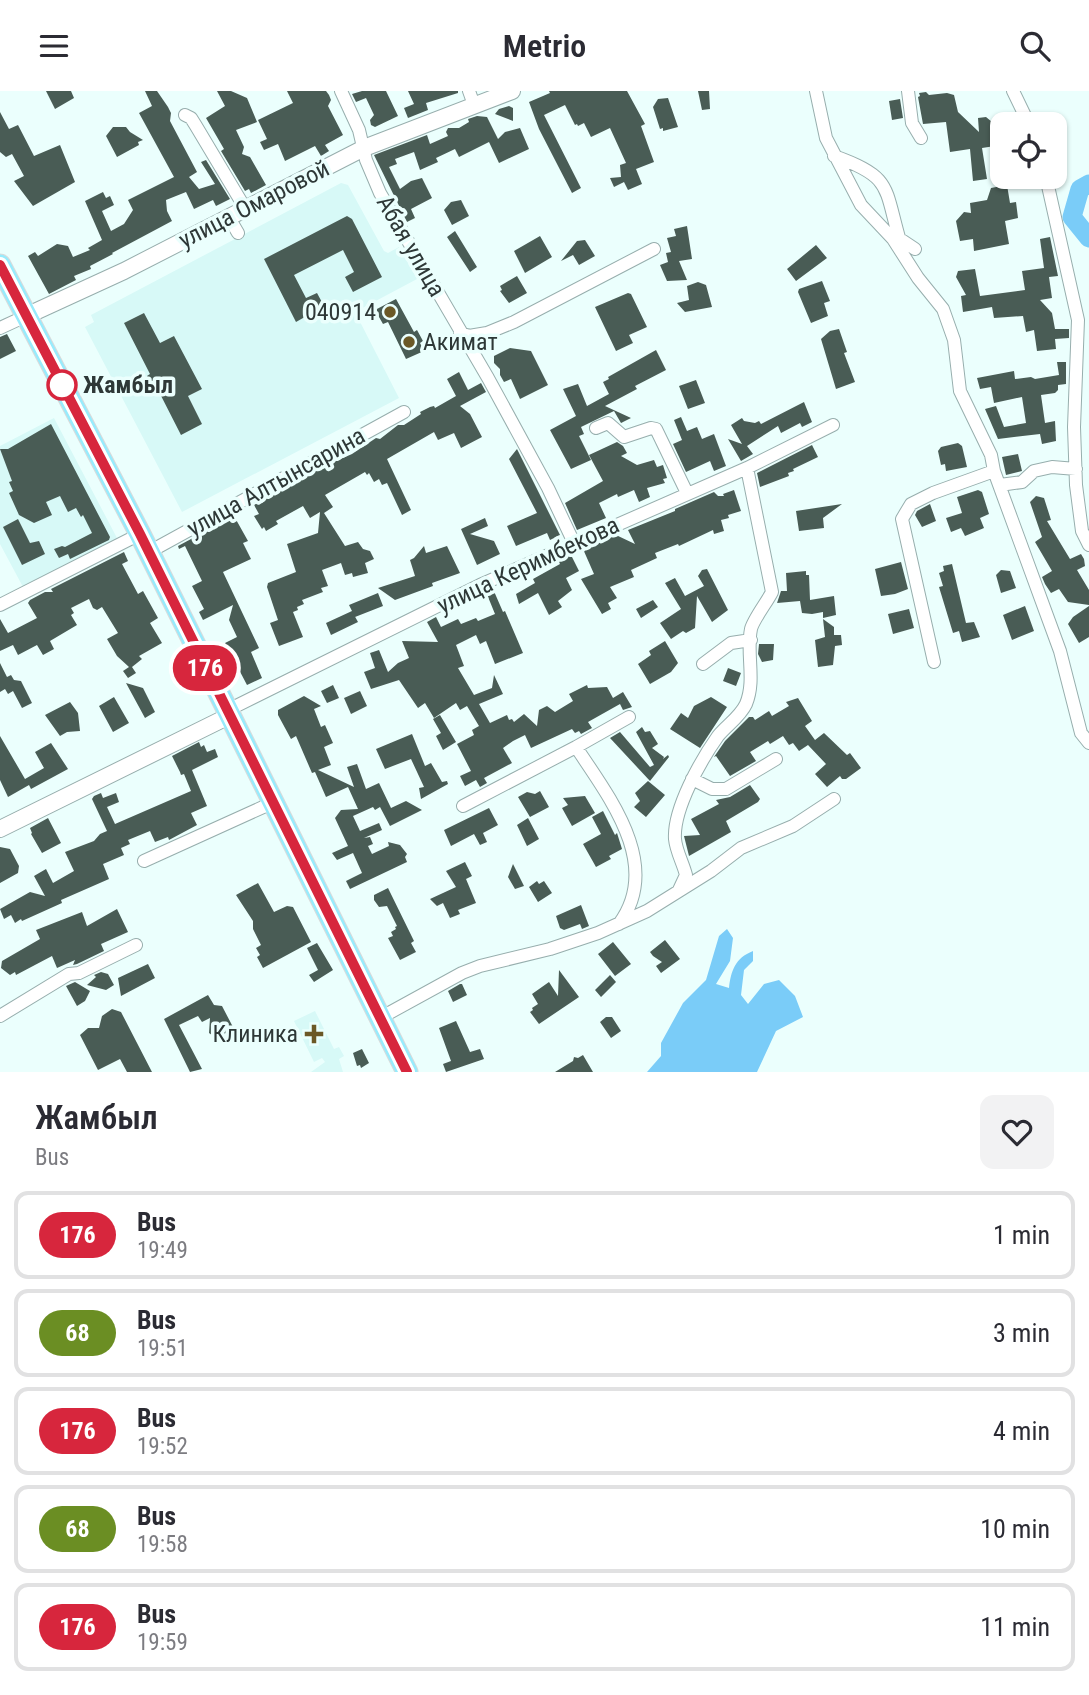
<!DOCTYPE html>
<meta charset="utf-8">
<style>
body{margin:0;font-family:"Roboto Condensed",sans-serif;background:#f2f2f3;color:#2b2b33;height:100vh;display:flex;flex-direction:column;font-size:26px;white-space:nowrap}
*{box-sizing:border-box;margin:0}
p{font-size:23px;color:#7c7c81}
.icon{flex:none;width:38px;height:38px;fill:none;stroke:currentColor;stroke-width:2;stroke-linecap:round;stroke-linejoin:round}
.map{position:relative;height:981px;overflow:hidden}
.details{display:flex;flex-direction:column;background:#fff;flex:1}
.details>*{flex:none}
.badge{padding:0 14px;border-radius:23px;font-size:24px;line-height:46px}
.controls{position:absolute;left:990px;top:21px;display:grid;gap:14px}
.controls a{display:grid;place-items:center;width:77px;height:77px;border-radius:14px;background:#fff;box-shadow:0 2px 5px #0004;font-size:35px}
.map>.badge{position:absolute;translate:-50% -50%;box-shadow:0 0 0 4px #fff}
.round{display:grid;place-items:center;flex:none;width:74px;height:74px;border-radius:14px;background:#f2f2f3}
.head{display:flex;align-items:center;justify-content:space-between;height:119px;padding:0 35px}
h1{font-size:33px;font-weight:600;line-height:52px}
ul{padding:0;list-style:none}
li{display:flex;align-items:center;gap:21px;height:88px;margin:0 14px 10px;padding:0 21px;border:4px solid #e1e1e2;border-radius:14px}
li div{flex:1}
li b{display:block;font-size:26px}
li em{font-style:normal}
li .badge{min-width:77px;font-weight:700;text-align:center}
header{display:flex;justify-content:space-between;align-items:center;height:91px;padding:0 35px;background:#fff;font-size:32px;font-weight:600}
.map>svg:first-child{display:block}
</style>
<header><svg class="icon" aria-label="menu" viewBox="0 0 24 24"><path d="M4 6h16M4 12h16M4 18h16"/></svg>Metrio<svg class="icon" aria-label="search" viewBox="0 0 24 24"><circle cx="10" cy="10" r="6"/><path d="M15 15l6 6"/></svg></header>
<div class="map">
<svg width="1089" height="981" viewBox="0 0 1089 981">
<rect width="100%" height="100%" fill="#ebfffd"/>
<!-- built -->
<path fill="#d7f9f7" d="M341,92L348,94L384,160L388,162L399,156L417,188L355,221L399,307L182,421L85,236L94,231L91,224Z
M54,327L117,447L23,496L0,453V355Z
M315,920L334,958L339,956L344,965L339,968L343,981H311L325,971L322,967L314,971L294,930Z"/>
<!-- water -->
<path fill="#7accf8" d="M727,838L733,847L730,870L716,893L729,897C731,880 735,867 753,860V870L744,879L741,904L748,913L764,893L779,889L795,905L803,926L776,940L757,981H647L661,965V952L683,912L706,889L719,845Z"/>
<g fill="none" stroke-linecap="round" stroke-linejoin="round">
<!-- river -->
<path stroke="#7accf8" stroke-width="19" d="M1089,93L1080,98L1072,126L1089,147"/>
</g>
<!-- building -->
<path fill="#495c55" d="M46,0H71L74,7L55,18Z
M145,0H157L168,16L171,22L170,30L197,81L189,86L199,98L215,93L201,71L206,69L230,108L216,115L213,109L194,118L186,101L166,109L167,120L172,130L112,162L113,163L90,175L91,178L74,185L76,189L49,203L28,165L35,161L38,165L57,153L68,155L73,166L90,159L88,157L102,149L85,110L103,101L106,107L110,105L114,114L102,120L111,140L124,133L133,119L128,109L174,86L139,22L152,15Z
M217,0H231L247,7L257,31L236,39L244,56L242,63L250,66L266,94L251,102L249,98L245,100L221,60L224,58L206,27L225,15Z
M287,0H326L329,4L331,9L328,15L343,44L325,54L329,60L321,65L315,55L285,70L278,53L264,59L260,51L267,48L258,29L293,12Z
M362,0H386L398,25L375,36L371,34L370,29L374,24L366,7L356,11L352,3Z
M408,0H458V2L426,12L428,19L408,27L404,17L414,13Z
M549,0H627L645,33L641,35L654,71L636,78L642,93L628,99L624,91L614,96L610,87L621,86L620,74L626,72L610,37L591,46L584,32L578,35L577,33L575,34L565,14L544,24L581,97L572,102L539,38L529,11L550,2Z
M698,0H709L710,18L702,19Z
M926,1L929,4L947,2L954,4L958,21L979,41L978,27L986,26L992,31L995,55L982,57L987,88L973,90L970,58L950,61L946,31L923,33L918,6L920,5L919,2Z
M668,7L678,36L663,40V37L660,38L653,16L658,8Z
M900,8L903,27L892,29L889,10Z
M509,15L513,17V30L495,23L499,18Z
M0,21L9,38L18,34L34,65L60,54L75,91L33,115L14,90L24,85L12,63L6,66L0,61Z
M477,25L487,26L498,48L505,41L520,37L529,58L499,72L489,51L459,66L455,58L436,67L438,71L420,79L414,61L395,68L397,73L389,76L400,98L411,90L422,87L432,107L411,118L415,127L407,131L374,64L427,44L430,53L448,45L446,41L448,37H459L469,31L468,28Z
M113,36H126L130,41L143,49L138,51L139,54L117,66L106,45Z
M1007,94L1010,112L1016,111L1018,127L1005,130L1009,153L974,160L973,148L960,150L956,130L964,121L971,122L970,112L987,109L991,97Z
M461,109L469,125L452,134L444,119L451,111Z
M347,125L352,128L382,186L353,201L345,186L354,181L343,159L294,184L306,207L317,202L324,215L296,231L264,168Z
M687,135L692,168L679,170L687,189L667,190L660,174L668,171L666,162L671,161L667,147L676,145L674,138Z
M455,140L477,176L470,181L447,146Z
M540,145L552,166L525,182L514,160Z
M1050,146L1058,185L1049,186L1052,207L1040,209L1052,222L1055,238H1069V247L1055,248L1056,258L1037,260L1034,239L1026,241L1023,225L994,227L992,216L963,221L961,205L966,204L956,186L958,180L975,178L980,205L1025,199L1022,180L1044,177L1040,148Z
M585,149L595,165L579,174L573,164L561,170L577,150Z
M816,154L827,167L796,190L787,178Z
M517,185L527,202L509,212L500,200L502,199L500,195Z
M822,190L830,210L824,212L828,225L811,232L798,201L799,198Z
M698,191L706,194L712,216L685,221L677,212L689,209L687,195Z
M628,202L631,203L647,236L629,244L633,252L616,260L595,216Z
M396,208L414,241L417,239L423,250L420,252L424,260L406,268L388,231L383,233L375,219Z
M144,222L160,252L174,245L202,298L188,305L202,333L181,344L155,293L152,294L147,285L150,283L124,232Z
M839,238L847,261L844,262L855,291L836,298L821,248L830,240Z
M7,243L16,260L0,268V246Z
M510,257L531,260L548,294L520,308L511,288L504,291L500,284V278L494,272V265Z
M656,259L666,279L635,295L637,298L605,315L631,327L621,332L614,320L581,336L584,343L579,345L591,369L571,378L550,339L576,325L563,298L578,293L587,315L609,303L603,291L609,288L608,286Z
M1057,271H1066V293L1058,294V299L1055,302L1041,304L1045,332L1055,330L1056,350L1042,353L1040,343L998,348L985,318L996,315L1004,336L1026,332L1022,306L994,312L991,296L980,298L977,287L1014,280L1015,288L1031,286L1035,288L1059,284Z
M459,281L468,299L481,292L486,301L460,315L470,323L482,346L461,357L454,342L438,349L434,341L387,368L411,419L402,424L387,392L382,394L379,388L374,391L369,382L367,384L365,381L325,404L333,416L324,422L345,455L358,451L363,458L370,460L374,468L365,472L368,482L353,486L352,482L345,484L341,472L322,479L328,495L321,497L323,501L302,509L304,513L297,516L298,519L293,521L303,546L279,555L270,532L278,529L267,496L268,492L296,481L287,453L318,442L320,421L310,427L303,415L276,430L278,433L266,440L264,436L262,438L254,425L259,423L254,414L320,377L352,363L376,347L380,348L398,334H404L421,323L420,321L430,316L434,315L435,317L456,305L447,288Z
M696,289L705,312L688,318L679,295Z
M804,311L812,331L802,336L800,332L781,342L778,335L747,355L753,363L741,370L728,348L742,353L731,334L742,327L744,330L755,332L759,330L761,333Z
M681,326L687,340L697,336L702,348L714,343L726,375L714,380L710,370L686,381L673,353L682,349L674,329Z
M51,333L110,446L109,449L70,468L68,463L59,467L54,458L62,455L65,456L92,442L83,424L81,426L76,417L68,421L60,405L46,411L52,424L34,432L19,424L9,402L13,400L9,391L12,390L0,358H8Z
M617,351L623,355L627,362L621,365L637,374L654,369L657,376L663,374L667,387L663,388L665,392L647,397L650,406L639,411L634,399L618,406L617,403L599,412L606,427L577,439L565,412L603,390L589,364Z
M958,352L962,355L967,376L946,380L945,373L941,374L938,360L941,356Z
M812,354L818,366L793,378L794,380L788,382L789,385L760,396L757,382Z
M517,358L560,444L550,449L547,442L516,455L507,435L537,422L509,368Z
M1018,363L1022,380L1006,384L1002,366Z
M734,399L741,420L728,424L729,427L721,429L724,440L714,443L713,439L679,455L678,453L655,462L657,467L631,479L634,486L610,496L617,507L608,512L611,518L602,523L581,488L594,483L583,458L616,444L635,453L628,439L675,420V418L714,401L718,405H724L723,403Z
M978,399L982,401L989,423L980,427L984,437L965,445L961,437L951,441L946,427L962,422L957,406Z
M1036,405L1044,407L1051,429L1047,430L1070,468L1081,463L1084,468L1085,475L1077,479L1089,499V514L1068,511L1059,498L1051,502L1045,493L1042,486L1052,480L1035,451L1042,446L1030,411Z
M842,413L823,427L824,437L799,440L796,420Z
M930,413L936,430L922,436L915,424L917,420Z
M234,425L248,450L243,452L251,468L223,481L259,557L251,561L262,587L247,594L225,552L237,546L229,529L233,514L203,529L199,521L204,518L192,495L202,490L185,455L179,458L178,455Z
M485,427L488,435L470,443L494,450L500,463L477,474L461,438Z
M18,428L30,452L39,450L45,463L22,474L3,436Z
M424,455L426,462L447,455L460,482L432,492L433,495L395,509L378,497L415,485L410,469L414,467Z
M124,461L128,470L122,473L138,503L143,500L158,527L150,532L162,552L139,565L142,568L132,576L136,582L128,587L123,580L129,576L117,565L107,548L118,542L102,516L97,519L93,517L89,508L71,517L74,522L71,524L77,534L50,550L54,558L43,564L37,554L18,564L13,554L0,560V528L8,542L37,527L28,512L30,509L45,501H53L51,498Z
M571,464L579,480L566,487L572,499L558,510L562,516L549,524L538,502L519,513L516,503L535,492L533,488L560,473L558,469Z
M901,471L908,498L895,503L881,505L875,478Z
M952,473L966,532L974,531L980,546L962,551L959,540L953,542L939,496L943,495L939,482L944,480L943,475Z
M707,478L728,519L712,531L697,505L695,537L686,542L683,540L671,548L660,532L681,518L665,492L675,487L685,505L704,495L698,485L702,479Z
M1001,479L1010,480L1016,497L1001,502L996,484Z
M806,480V484H809L810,509L834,505L836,524L823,527V521L812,523L802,522L800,510L777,512L781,500H787L786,482Z
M493,498L503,521L505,520L523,562L495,573L486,550L480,553L476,544L456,554L464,575L458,577L474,604L492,597L494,584L503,603L479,613L490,632L507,624L509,629L512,628L514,631L524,623L537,635L539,619L547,615L555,621L573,610L569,603L587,594L588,597L607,596L613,607L623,601L632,616L623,619L620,613L588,631L592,637L581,643L579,640L575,642L572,638L531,657L525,644L513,650L503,657L512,672L484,687L487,692L480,696L476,689L465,695L460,685L471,680L457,653L474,644L472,639L479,635L467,615L460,619L456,612L434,627L425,612L418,617L399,589L371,598L364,581L375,577L370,562L379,559L388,581L398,572L409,567L402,550L438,551L427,531L436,526L441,536L458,528L461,533L476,527L478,530L495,523L486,501Z
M378,502L383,515L355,526L353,522L358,531L331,544L326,532L352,520L349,514Z
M653,509L658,516L641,527L636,518Z
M1025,515L1034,540L1012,549L1003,524Z
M1089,515V546L1079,552L1068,533L1073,526Z
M909,518L914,537L893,543L888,523Z
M823,528L834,536V544H841L842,554L835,555L833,574L818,576L815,549L825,546Z
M665,550L678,572L671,581L650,593L638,573L651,564L649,560Z
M759,553H774L773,569L762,571L758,563Z
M0,572L7,586L11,584L14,589L21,590L32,612L22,617L13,600L8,603L5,598L0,601Z
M728,577L741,582L736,595L723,590Z
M126,592L143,597L155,621L145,627Z
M333,594L339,607L327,612L321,600Z
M360,600L367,615L351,623L344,607Z
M304,605L321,615L314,618L321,636L325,634L333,652L324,656L331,674L318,679L354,696L347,676L357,673L366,698L379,692L391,717L406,710L422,719L390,735L380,716L375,719L373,716L353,725L360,740L379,732L382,739L364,747L370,746L373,753L368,755L372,763L389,755L388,751L400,754L407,763L405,766L407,771L350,798L346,790L362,782L353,762L337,769L332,762L348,755L335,727L341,719L358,718L348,696L326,706L315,681L312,682L296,645L291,648L278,624V619Z
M114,606L129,632L113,641L99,615Z
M711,606L727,616L700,657L670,638L681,622L688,627L694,615Z
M798,607L812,630L805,635L815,649L824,642L847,664L850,662L861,677L846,688H842L840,685L827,696L815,683L826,673L808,654L799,660L793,652L789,654L783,645L770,653L768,650L750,661L756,670L730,685L716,665L714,666L725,650L749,626H753L755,629L769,620L772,625L789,615L786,611Z
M70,611L78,622L80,640L67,641L60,645L45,624Z
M440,624L456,651L443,659L436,645L441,642L433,628Z
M642,636L645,641L650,640L658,653L652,657L664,666L663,668L668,664L669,666L650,690L610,647L620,641L650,676L654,674L636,641Z
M412,643L425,675L431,672L442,691L447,690L448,693L421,708L419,697L424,696L411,668L385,678L376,658Z
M0,645L25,688L44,677L35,661L51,652L68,678L31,698L29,694L8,706L0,689Z
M199,651L201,656L204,654L207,661L215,658L218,666L192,679L207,715L191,722L197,734L169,749L168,746L155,751L150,740L128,749L130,753L121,757L124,764L103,773L109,788L61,809L62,812L22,830L21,828L15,832L11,824L4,828L0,818L30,801L45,805L34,785L46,778L53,792L74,780L65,761L94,750L100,743L107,740L92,708L94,705L101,702L103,707L116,702L119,711L107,716L115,733L191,700L184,683L181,684L180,681L172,665Z
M648,690L665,704L646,726L634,716L640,710L635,702Z
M750,694L760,708L758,711L726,730L731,741L689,765L684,745L700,744L691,728L719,713L716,709L730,706Z
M540,700L549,716L530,726L518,706L527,701L535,703Z
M585,705L595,722L572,735L562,717L568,714L563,707Z
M489,717L498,734L483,742L487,751L480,754L474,743L451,755L444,739Z
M603,720L615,744L617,742L622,758L609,765L611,768L596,776L583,753L601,743L592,726Z
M48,727L61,752L42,762L31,743L32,742L30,737Z
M528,727L539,748L527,755L517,734Z
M0,756L10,758L19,775L18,782L0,792Z
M465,771L472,785L466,788L476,812L458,819L460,823L450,827L443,812L437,815L430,808L456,796L446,780Z
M513,773L524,795L515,798L508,786Z
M537,790L539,793L544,790L552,802L538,811L529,796Z
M258,792L274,821L287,815L293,816L311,851L263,877L257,866L260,864L256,857L261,854L253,838V830L236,804Z
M388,797L414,850L411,852L416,861L400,869L388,847L393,845L391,841L396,838L395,836L397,835L387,815L379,816L374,809V804Z
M581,814L589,835L582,838L580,833L564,839L560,837L556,825Z
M117,818L128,841L101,853L104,860L77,873L73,874L75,869L57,877L52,865L16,884L15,881L10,884L1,877L2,870L40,848L36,839L82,821L87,835Z
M665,849L680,868L661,882L656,875L662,871L653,865L650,861Z
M613,851L631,873L615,885L598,863Z
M317,852L333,879L314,891L309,884L318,879L307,857Z
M148,873L155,887L121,905L118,887Z
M559,879L579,906L539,933L530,921L533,919L532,917L538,913L532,903L549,891L558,905Z
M101,881L108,883L114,894L106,899L87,894L96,886L94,884Z
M610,884L616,891L601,906L595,899Z
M75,891L90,900L85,910L77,915L66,895Z
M460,893H462L467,904L453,911L448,900Z
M208,904L214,914L222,915L234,938L216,947L209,942L210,927L202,931L198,925L179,934L202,978L190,981L164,928Z
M112,918L121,921L152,981H127L120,968L98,979L80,944L88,937H99L102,925Z
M606,926H612L621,940L611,947L600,931Z
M456,930L470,961L480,958L484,968L446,981L443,973L451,970L439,937Z
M362,958L369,972L361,977L360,974L357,975L353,962Z
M583,964L593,981H555L573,970L574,966L578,967Z"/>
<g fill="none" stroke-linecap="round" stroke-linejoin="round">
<defs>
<path id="minor" d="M341,0L359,39L366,69L380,102L488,287L548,397L574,452
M469,0L474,14
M816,0L826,47L861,114L893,148L918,187L943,218L954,249L960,300L991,364L994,380L1060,560L1081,642L1089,652
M908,0L912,32L921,47
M1013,0L1029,33
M185,24L191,27L196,35L245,117
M834,65C893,86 884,96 900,150
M1046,86L1078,229L1074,336L1076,394L1082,440L1089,454
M228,125L238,142
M893,148L903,150L915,158
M0,237L26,225
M460,242L469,245L487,242L514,231L654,158
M596,337L608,332L624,346L651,337L656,338L687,402
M1000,394L1022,391L1034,380L1052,376L1076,378
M149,461L404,321
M0,514L140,443
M934,571L902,428L911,413L933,402L994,380
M703,573L731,552L751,549
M226,620L480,494L747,377L833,334
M576,656C609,706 663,774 619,833
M692,688L712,698H726L776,668
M463,715L576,656L629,626
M144,770L272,712
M679,799L686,784C683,772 676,760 675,748C673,718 701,669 718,645C727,634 740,626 746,613C756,589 746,563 751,538C753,529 767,511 772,501L747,377
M0,925L69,883L79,882L136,854
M380,927L462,882L480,875L550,858L598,842L647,820L711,780L741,757L793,735L834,708"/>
<path id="tertiary" d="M26,225L124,180L364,57L512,0
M0,738L229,625"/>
<path id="trunk" d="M0,174L140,443L407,981"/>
</defs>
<!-- minor casing -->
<use href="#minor" stroke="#97aead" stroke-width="14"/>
<!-- tertiary casing -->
<use href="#tertiary" stroke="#97aead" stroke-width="18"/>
<!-- trunk casing -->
<use href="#trunk" stroke="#d9dbdb" stroke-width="23"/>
<!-- minor -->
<use href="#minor" stroke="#fff" stroke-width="12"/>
<!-- tertiary -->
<use href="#tertiary" stroke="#fff" stroke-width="16"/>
<!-- trunk -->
<use href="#trunk" stroke="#98ebfc" stroke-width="21"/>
</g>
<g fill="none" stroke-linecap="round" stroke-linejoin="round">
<defs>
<path id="line" d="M0,174L140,443L407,981"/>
</defs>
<!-- line casing -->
<use href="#line" stroke="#fff" stroke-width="16"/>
<!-- line -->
<use href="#line" stroke="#d7263d" stroke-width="10"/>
</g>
<!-- markers -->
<g fill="#6b5826" stroke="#ebfffd" stroke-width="2.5">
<circle cx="390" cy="221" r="7"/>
<circle cx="409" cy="251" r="7"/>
<path d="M310.5 932.5h7v7h7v7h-7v7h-7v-7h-7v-7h7z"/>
</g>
<circle fill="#fff" stroke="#d7263d" stroke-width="3.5" cx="62" cy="294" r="14"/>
<g text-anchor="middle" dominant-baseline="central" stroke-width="7" stroke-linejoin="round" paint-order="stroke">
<!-- street labels -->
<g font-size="24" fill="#2e3837" stroke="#ebfffd">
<text transform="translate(254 113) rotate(-27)">улица Омаровой</text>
<text transform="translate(411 155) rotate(60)">Абая улица</text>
<text transform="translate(276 391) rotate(-29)">улица Алтынсарина</text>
<text transform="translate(528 474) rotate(-25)">улица Керимбекова</text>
</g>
<!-- poi labels -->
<g font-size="24" fill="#2e3837" stroke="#ebfffd" text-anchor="end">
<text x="376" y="221">040914</text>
<text x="423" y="251" text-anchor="start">Акимат</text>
<text x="298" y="943">Клиника</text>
</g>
<!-- stop labels -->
<g font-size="24" font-weight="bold" fill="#2e3837" stroke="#ebfffd" text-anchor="start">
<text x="83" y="294">Жамбыл</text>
</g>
</g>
</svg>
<div class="controls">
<a><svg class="icon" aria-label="locate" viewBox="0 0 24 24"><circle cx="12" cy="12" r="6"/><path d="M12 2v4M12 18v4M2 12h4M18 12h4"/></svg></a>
</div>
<b class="badge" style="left:205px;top:577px;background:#d7263d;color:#fff">176</b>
</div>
<section class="details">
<div class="head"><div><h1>Жамбыл</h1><p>Bus</p></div><a class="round"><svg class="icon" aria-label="heart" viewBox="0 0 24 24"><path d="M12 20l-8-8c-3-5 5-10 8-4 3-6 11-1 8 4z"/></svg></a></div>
<ul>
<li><span class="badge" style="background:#d7263d;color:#fff">176</span><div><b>Bus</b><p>19:49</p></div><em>1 min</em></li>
<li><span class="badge" style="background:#6b8e23;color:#fff">68</span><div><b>Bus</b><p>19:51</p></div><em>3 min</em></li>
<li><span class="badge" style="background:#d7263d;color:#fff">176</span><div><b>Bus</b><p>19:52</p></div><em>4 min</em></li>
<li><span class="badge" style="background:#6b8e23;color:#fff">68</span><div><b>Bus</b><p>19:58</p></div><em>10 min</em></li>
<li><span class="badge" style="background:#d7263d;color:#fff">176</span><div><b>Bus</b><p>19:59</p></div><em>11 min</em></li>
</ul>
</section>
